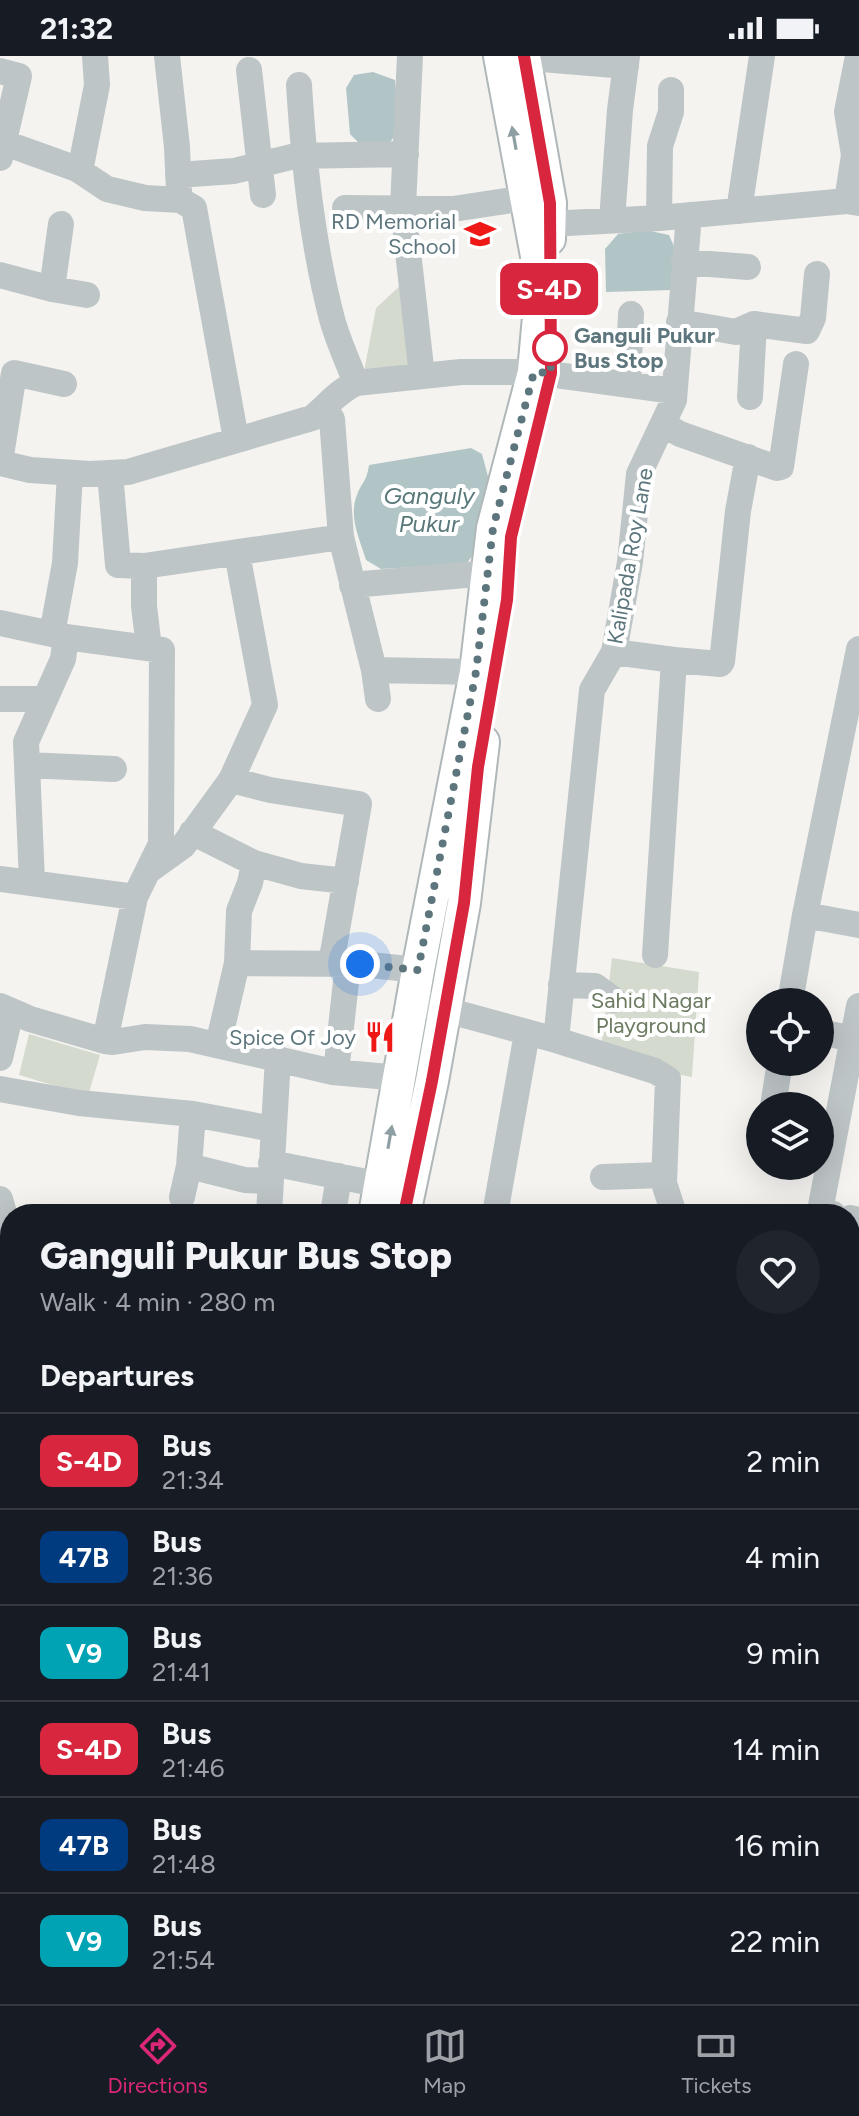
<!DOCTYPE html>
<meta charset="utf-8">
<style>
body{margin:0;font-family:Figtree,sans-serif;background:#20242c;color:#f1f3f6;height:100vh;display:flex;flex-direction:column;font-size:30px;white-space:nowrap}
*{box-sizing:border-box;margin:0}
p{font-size:26px;color:#9ea1a6}
.icon{flex:none;width:44px;height:44px;fill:none;stroke:currentColor;stroke-width:2;stroke-linecap:round;stroke-linejoin:round}
.map{position:relative;flex:1;overflow:hidden}
.details{position:absolute;left:0px;top:1148px;width:860px;height:800px;display:flex;flex-direction:column;background:#171b24;border-radius:32px 32px 0 0;box-shadow:0 8px 32px #0002}
.details>*{flex:none}
.badge{padding:0 16px;border-radius:12px;font-size:28px;line-height:52px}
.tools{position:absolute;left:746px;top:932px;display:grid;gap:16px}
.tools a{display:grid;place-items:center;width:88px;height:88px;border-radius:50%;background:#171b24;box-shadow:0 8px 32px #0002;font-size:40px}
.you{position:absolute;width:40px;height:40px;margin:-20px;border:6px solid #fff;border-radius:50%;background:#1a73e8;box-shadow:0 0 0 12px #1a73e833}
.map>.badge{position:absolute;translate:-50% -50%;box-shadow:0 0 0 4px #fff}
h2{padding:0 40px;font-size:30px;line-height:72px}
.round{display:grid;place-items:center;flex:none;width:84px;height:84px;border-radius:42px;background:#20242c}
.overview{display:flex;align-items:center;justify-content:space-between;height:136px;padding:0 40px}
h1{font-size:38px;font-weight:800;line-height:60px}
ul{padding:0;list-style:none}
li{display:flex;align-items:center;gap:24px;height:96px;padding:0 40px;border-top:2px solid #363941}
li div{flex:1}
li b{display:block;font-size:30px}
li em{font-style:normal}
li .badge{min-width:88px;font-weight:700;text-align:center}
.status{display:flex;justify-content:space-between;align-items:center;height:56px;padding:0 40px;background:#171b24;direction:ltr}
.status svg{height:22px;fill:currentColor}
.menu{display:flex;justify-content:space-around;align-items:center;height:112px;border-top:2px solid #363941;background:#171b24;font-size:22px;color:#9ea1a6}
.menu a{display:grid;justify-items:center;gap:4px}
.menu .current{color:#db2777}
.map>svg:first-child{display:block}
</style>
<div class="status"><b>21:32</b><svg viewBox="0 0 49 12"><path d="M0 12V9h3v3zM5 12V6h3v6zM10 12V3h3v9zM15 12V0h3v12zM26 1h20v11H26zM47 4h2v5h-2z"/></svg></div>
<div class="map">
<svg width="859" height="1948" viewBox="0 0 859 1948">
<rect width="100%" height="100%" fill="#f4f3f0"/>
<!-- green -->
<path fill="#d5dacf" d="M403,227L410,322L363,321L376,252Z
M612,902L699,916L692,1021L669,1017L601,991Z
M29,978L100,999L88,1040L19,1019Z"/>
<!-- water -->
<path fill="#b2c5c6" d="M373,16L395,24L399,75L385,92H364L350,78L346,32L354,19Z
M646,174L669,179L676,195L673,234L606,236L605,193L618,178Z
M471,392L482,398L490,428L474,498L466,508L381,513L366,504C360,484 348,460 357,439C362,425 366,428 369,409Z"/>
<g fill="none" stroke-linecap="round" stroke-linejoin="round">
<defs>
<path id="major" d="M524,0L550,147L549,183
M375,1158L418,914L476,616L493,472L534,316L539,261L537,200L500,0
M404,1158L432,1025L464,847L483,686
M346,1938L349,1948"/>
</defs>
<!-- major casing -->
<use href="#major" stroke="#afb7b9" stroke-width="36"/>
<!-- minor -->
<path stroke="#bec5c7" stroke-width="26" d="M167,0L177,91L179,136
M410,0L403,151L422,320
M506,0L626,10
M249,14L263,139
M0,15L19,20L0,102
M299,29C304,108 312,186 332,263C338,285 348,306 356,327
M2,86L77,113L107,133L145,142L180,144L194,152L236,383
M80,115L97,29L95,0
M178,119L234,115L295,100L406,98
M847,145L854,99L847,56L858,0
M345,152L453,153L526,142
M739,155L762,0
M659,162L660,90L671,56V34
M612,164L620,54L627,0
M549,168L659,162L847,145L859,147
M684,206L748,211
M0,219L52,233L87,239
M52,233L61,168
M679,266L736,276L754,268L807,275L813,262L817,218
M628,329L631,258
M750,341L754,268
M324,353L332,363L341,481L374,614L476,616
M664,369L680,378L777,412L781,411L796,308
M0,406L14,317L64,328
M0,407L30,414L90,418L128,416L312,362C327,350 338,335 356,327L461,316H534L674,335
M110,417L118,509L144,510L341,481
M144,510V550L149,592
M352,529L488,517
M0,567L66,581L162,594L161,788L135,841L105,985
M52,578L65,507L70,417
M859,593L805,859L859,869
M614,596L674,604
M374,614L378,643
M0,643H45
M27,709L114,713
M231,724L270,734L359,748L331,908
M192,776L254,807L301,820L346,825
M151,813L183,790L231,724L265,649L237,497
M0,823L135,841
M32,825L26,686L63,603L66,581
M655,899L674,604L720,608L722,606L738,455L748,401
M237,907L360,908L418,914
M561,929L595,930L614,944
M413,945L556,984L655,1015L668,1023L664,1127L674,1158
M790,946L805,859
M0,950L30,963L105,985L113,986L145,981L190,983L333,1016L400,1022
M820,976L853,983
M556,984L592,634L614,596L630,506L639,418L674,344L689,159
M218,989L237,907L239,855L250,827L254,807
M0,1002L11,956
M336,1016L348,908
M0,1033L79,1047L193,1058L273,1073
M773,1050L780,1006
M271,1107L382,1129
M189,1110L245,1124L269,1125
M603,1121L664,1119
M182,1141L189,1110L193,1058
M0,1143L10,1178
M269,1158L278,1002
M333,1158L339,1120
M495,1158L527,977
M833,1158L820,1155L859,950
M850,1162L859,1164
M850,1229L859,1231
M0,1270L10,1267
M850,1277L859,1283
M0,1306L10,1303
M0,1361L10,1387
M850,1382L859,1387
M850,1458L859,1468
M0,1518L10,1517
M850,1533L859,1526
M0,1594L10,1593
M850,1613C855,1689 859,1768 850,1844
M850,1892L859,1890
M0,1927H10
M161,1938L163,1948
M390,1938L393,1948
M487,1938L488,1948
M570,1938L572,1948
M811,1938V1948
M846,1938L847,1948
M74,1948L90,1938
M423,1948V1938
M728,1948L730,1938"/>
<!-- major -->
<use href="#major" stroke="#fff" stroke-width="32"/>
</g>
<!-- one-way arrows -->
<defs><path id="oneway-solid" d="M-6-.8H1V-3.2L6.5 0L1 3.2V.8H-6Z" transform="scale(2)"/></defs>
<g fill="#8e9fa4">
<use href="#oneway-solid" transform="translate(514 82) rotate(-100)"/>
<use href="#oneway-solid" transform="translate(390 1081) rotate(-80)"/>
</g>
<g fill="none" stroke-linecap="round" stroke-linejoin="round">
<defs>
<path id="line" d="M404,1158L432,1025L464,847L478,711L507,544L511,481L551,317L550,147L524,0"/>
</defs>
<!-- line casing -->
<use href="#line" stroke="#fff" stroke-width="18"/>
<!-- line -->
<use href="#line" stroke="#d7263d" stroke-width="12"/>
<!-- walk -->
<path stroke="#5d767d" stroke-width="8" stroke-dasharray="0 14.4" d="M360,908L418,914L476,616L493,472L534,316L551,317L550,287V292"/>
</g>
<!-- icons -->
<defs>
<symbol id="school-bare" viewBox="-9 -9 18 18"><path d="M0-5L7-2L0 1L-7-2ZM-4 1L0 2.5L4 1V4Q0 6-4 4Z" fill="#ee1917" stroke="#fff" stroke-width="2.5" paint-order="stroke"/></symbol>
<symbol id="restaurant-bare" viewBox="-9 -9 18 18"><path d="M-5-6h1v4h1v-4h1v4h1v-4h1v5L-1.5 .5V6h-2V.5L-5-1ZM5-6V6H3V1.5H1.5Q1.5-4 5-6Z" fill="#ee1917" stroke="#fff" stroke-width="2.5" paint-order="stroke"/></symbol>
</defs>
<g fill-rule="evenodd">
<use href="#school-bare" x="458" y="156" width="44" height="44"/>
<use href="#restaurant-bare" x="358" y="959" width="44" height="44"/>
</g>
<!-- markers -->
<circle fill="#fff" stroke="#d7263d" stroke-width="4" cx="550" cy="292" r="16"/>
<g text-anchor="middle" dominant-baseline="central" stroke-width="8" stroke-linejoin="round" paint-order="stroke">
<!-- poi labels -->
<g font-size="22" fill="#5d767d" stroke="#fff" text-anchor="end">
<text x="456" y="165">RD Memorial<tspan x="456" dy="25">School</tspan></text>
<text x="356" y="981">Spice Of Joy</text>
</g>
<!-- stop labels -->
<g font-size="22" font-weight="bold" fill="#5d767d" stroke="#fff" text-anchor="start">
<text x="574" y="279">Ganguli Pukur<tspan x="574" dy="25">Bus Stop</tspan></text>
</g>
<!-- street labels -->
<g font-size="22" fill="#5d767d" stroke="#fff">
<text transform="translate(630 500) rotate(-80)">Kalipada Roy Lane</text>
</g>
<!-- park labels -->
<g font-size="22" fill="#6b7a61" stroke="#fff">
<text x="651" y="944">Sahid Nagar<tspan x="651" dy="25">Playground</tspan></text>
</g>
<!-- water labels -->
<g font-size="24" font-style="italic" fill="#58787a" stroke="#fff">
<text x="429" y="439">Ganguly<tspan x="429" dy="28">Pukur</tspan></text>
</g>
</g>
</svg>
<div class="tools">
<a><svg class="icon" aria-label="locate" viewBox="0 0 24 24"><circle cx="12" cy="12" r="6"/><path d="M12 2v4M12 18v4M2 12h4M18 12h4"/></svg></a>
<a><svg class="icon" aria-label="layers" viewBox="0 0 24 24"><path d="M12 4l9 5-9 5-9-5zM3 14l9 5 9-5"/></svg></a>
</div>
<div class="you" style="left:360px;top:908px"></div>
<b class="badge" style="left:549px;top:233px;background:#d7263d;color:#fff">S-4D</b>
<section class="details">
<div class="overview"><div><h1>Ganguli Pukur Bus Stop</h1><p>Walk · 4 min · 280 m</p></div><a class="round"><svg class="icon" aria-label="heart" viewBox="0 0 24 24"><path d="M12 20l-8-8c-3-5 5-10 8-4 3-6 11-1 8 4z"/></svg></a></div>
<h2>Departures</h2>
<ul>
<li><span class="badge" style="background:#d7263d;color:#fff">S-4D</span><div><b>Bus</b><p>21:34</p></div><em>2 min</em></li>
<li><span class="badge" style="background:#003b80;color:#fff">47B</span><div><b>Bus</b><p>21:36</p></div><em>4 min</em></li>
<li><span class="badge" style="background:#00a3b4;color:#fff">V9</span><div><b>Bus</b><p>21:41</p></div><em>9 min</em></li>
<li><span class="badge" style="background:#d7263d;color:#fff">S-4D</span><div><b>Bus</b><p>21:46</p></div><em>14 min</em></li>
<li><span class="badge" style="background:#003b80;color:#fff">47B</span><div><b>Bus</b><p>21:48</p></div><em>16 min</em></li>
<li><span class="badge" style="background:#00a3b4;color:#fff">V9</span><div><b>Bus</b><p>21:54</p></div><em>22 min</em></li>
</ul>
</section>
</div>
<nav class="menu">
<a class="current"><svg class="icon" aria-label="directions" viewBox="0 0 24 24"><path d="M12 3l9 9-9 9-9-9zM9 14v-3h6M13 9l2 2-2 2"/></svg>Directions</a>
<a><svg class="icon" aria-label="map" viewBox="0 0 24 24"><path d="M3 6l6-2 6 2 6-2v14l-6 2-6-2-6 2zM9 4v14M15 6v14"/></svg>Map</a>
<a><svg class="icon" aria-label="tickets" viewBox="0 0 24 24"><path d="M3 7h18v10H3zM15 7v10"/></svg>Tickets</a>
</nav>
